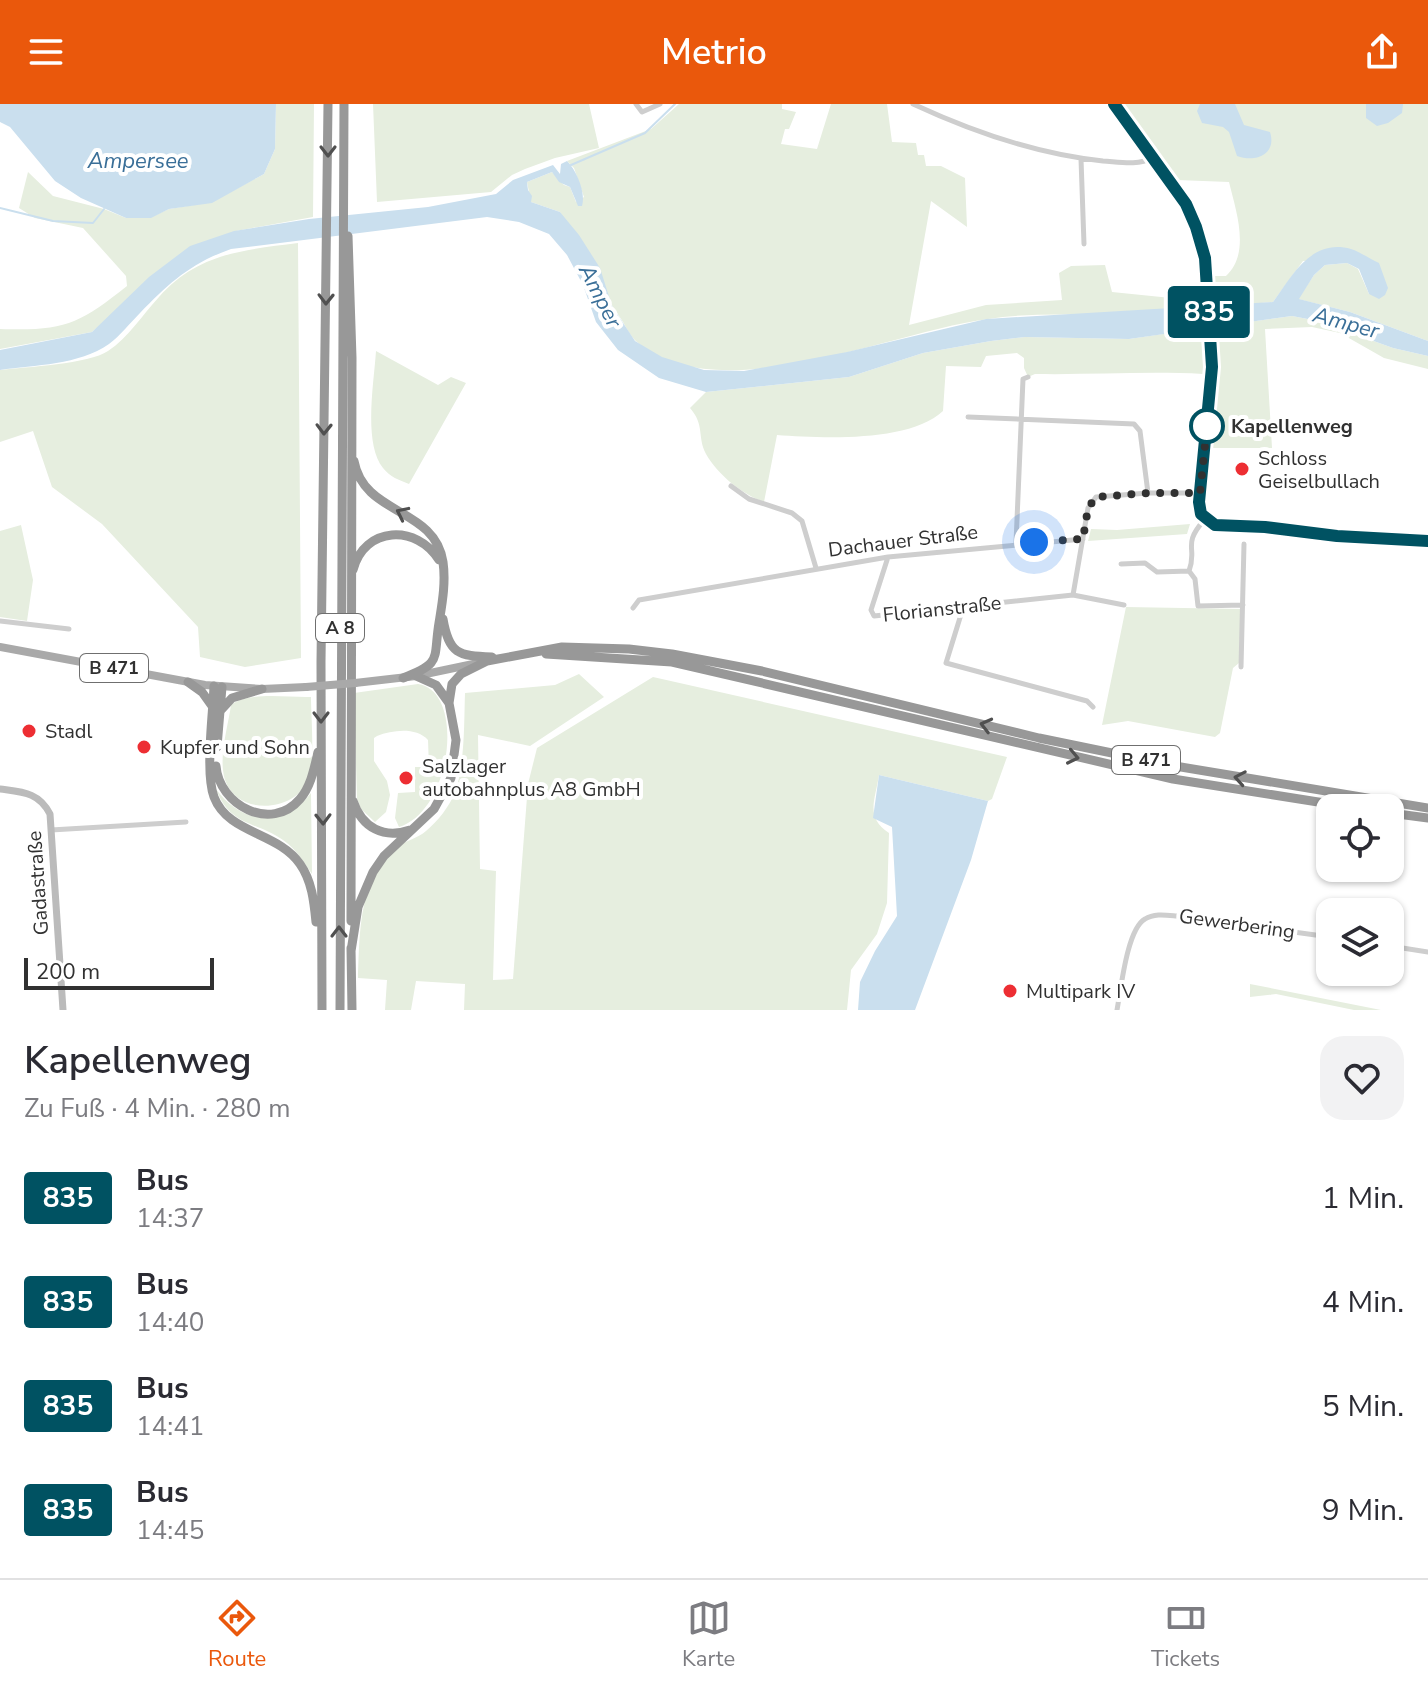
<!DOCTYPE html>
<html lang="de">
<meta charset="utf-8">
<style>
body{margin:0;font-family:"Nunito Sans",sans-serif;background:#f2f2f3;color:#2b2b33;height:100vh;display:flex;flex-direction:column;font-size:30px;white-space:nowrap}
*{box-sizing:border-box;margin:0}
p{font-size:26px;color:#7c7c81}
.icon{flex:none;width:44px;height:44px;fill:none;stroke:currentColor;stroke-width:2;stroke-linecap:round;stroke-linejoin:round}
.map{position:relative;height:906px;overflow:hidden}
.sheet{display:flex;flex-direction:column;background:#fff;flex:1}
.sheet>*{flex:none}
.badge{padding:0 16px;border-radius:6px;font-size:28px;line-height:52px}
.controls{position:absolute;left:1316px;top:690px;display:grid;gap:16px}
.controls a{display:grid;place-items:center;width:88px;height:88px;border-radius:16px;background:#fff;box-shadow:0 2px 6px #0004;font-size:40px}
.scale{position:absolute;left:24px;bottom:20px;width:190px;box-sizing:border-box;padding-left:8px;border:4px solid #313131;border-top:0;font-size:22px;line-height:28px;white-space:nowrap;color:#313131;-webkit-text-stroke:6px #fff;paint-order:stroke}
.you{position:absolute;width:40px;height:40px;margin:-20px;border:6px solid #fff;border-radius:50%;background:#1a73e8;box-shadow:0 0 0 12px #1a73e833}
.map>.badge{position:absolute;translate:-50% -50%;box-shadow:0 0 0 4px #fff}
.round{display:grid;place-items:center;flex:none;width:84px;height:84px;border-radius:24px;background:#f2f2f3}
.head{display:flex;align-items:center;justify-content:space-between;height:136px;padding:0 24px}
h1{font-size:38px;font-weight:600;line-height:60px}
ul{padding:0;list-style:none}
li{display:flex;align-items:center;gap:24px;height:104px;padding:0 24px}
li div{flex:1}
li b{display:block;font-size:30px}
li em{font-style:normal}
li .badge{min-width:88px;font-weight:700;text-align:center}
header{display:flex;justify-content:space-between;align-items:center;height:104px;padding:0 24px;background:#ea580c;color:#fff;font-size:36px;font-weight:600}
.tabs{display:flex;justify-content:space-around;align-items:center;height:112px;border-top:2px solid #e1e1e2;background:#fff;font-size:22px;color:#7c7c81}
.tabs a{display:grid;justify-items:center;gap:4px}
.tabs .current{color:#ea580c}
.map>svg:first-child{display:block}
</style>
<header><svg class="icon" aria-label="menu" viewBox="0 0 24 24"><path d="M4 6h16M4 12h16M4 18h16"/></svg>Metrio<svg class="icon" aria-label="share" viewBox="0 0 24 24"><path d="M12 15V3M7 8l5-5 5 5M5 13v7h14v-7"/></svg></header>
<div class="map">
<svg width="1428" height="906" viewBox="0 0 1428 906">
<rect width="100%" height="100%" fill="#fff"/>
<!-- green -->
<path fill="#e6eedf" d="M276,0H314L313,113L236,127L116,207L92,228L0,245V225C64,227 78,221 127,182L126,172L83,124L35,114L19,104L28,68L53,92L104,105L126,114L151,113L169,105L212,98L264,70L275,45Z
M373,0H589L599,44L555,54L525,65L512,71L491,88L377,98Z
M679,0H782V5L796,8L789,25H785L781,40L817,45L831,0H887L892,38L916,39L918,51H924L926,62H941L965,74L967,123L931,97L909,221L986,201L1062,196L1059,169L1071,162L1105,161L1112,188L1181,195L1201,182V200L1188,204C1159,206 1131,208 1103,210C1065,211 1026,209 988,215C893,227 719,308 637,238C631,233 627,225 623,218C599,183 580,145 560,108L531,98L527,78L552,68L564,81L570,83L576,98L584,93L574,64L567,57L651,25Z
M1121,0H1428V237L1350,208L1298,195L1314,171L1325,161L1347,159L1358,165L1369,190L1379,159L1303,157L1273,198L1217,203L1213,172H1226C1251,149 1236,107 1229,78L1177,76Z
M298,139L301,554L245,563L200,553L198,523L102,420L52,383L33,327L0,338V266C26,263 89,260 108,247C128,234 143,210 159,193C198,149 244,146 298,139Z
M1292,212L1318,217L1393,244L1428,252V265L1384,254L1340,229L1312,223L1265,225L1272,344H1211L1216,268V231L1220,230L1219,222Z
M1204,224L1207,264L1203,270C1148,267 1091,271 1035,270L1028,273L1024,264V254L1017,249L986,252L981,263L946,262L943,307C909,339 821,334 777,331L764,398C742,390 718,371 706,350C697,333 705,321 690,304L706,288L849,273L923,249L991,237L1025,233L1129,235Z
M376,247L438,281L451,273L466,279L409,380C399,376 390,373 383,364C363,339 374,279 376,247Z
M1190,420L1187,430L1088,437L1091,425L1117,426Z
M21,421L33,476L27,517L0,513V427Z
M1126,503L1241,505L1239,559L1233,564L1220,629L1215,633L1128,617L1102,621Z
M579,570L604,593L530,642L478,631L480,765L496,767L493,876L513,875L528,680L537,644L653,573L1007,653L992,695L988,697L879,671C875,697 865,713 889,729L887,799L877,830L851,866L847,906H464L465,880L416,877L411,906H385L387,876L358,874C360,829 358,772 399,742C407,736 418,734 426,727C437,718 450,702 455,688C465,661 464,617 465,589L555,581Z
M418,580C466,587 452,707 399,723L395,714L398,689L415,688V663H429L428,636C416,623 393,626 377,632L374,634V657L387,677L390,691L386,708L375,718L361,705L357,695L354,589Z
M311,593C311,611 315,660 309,675C296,708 238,713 225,676C218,654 228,623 231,601C249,587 289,594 311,593Z
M216,685C241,720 283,725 311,689L312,770C303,757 296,745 283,736C255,717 230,722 216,685Z
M1250,880L1381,906H1354L1276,890L1250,893Z"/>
<!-- water -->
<path fill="#cadfee" d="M0,0H276L275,45L264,70L212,99L169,105L151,114H126L81,94L55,77L10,23L0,18Z
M1200,0H1235L1244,21L1270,28C1277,50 1256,59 1237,52L1229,28L1223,23L1202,19L1197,7Z
M1366,0H1403L1402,9L1388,19L1377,22L1366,14Z
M567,57C577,67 586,89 582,102H578L570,83L559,78L552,68L527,78L528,86L532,92L531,98L560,108L579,131L600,164L612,202L635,237L662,253L704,266L744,267L847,248L986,215L1273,198C1292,172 1311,134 1351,145C1360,148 1370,155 1379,159L1388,184L1385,191L1379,195L1369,190L1359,165L1347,159L1325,161L1314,171L1299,195L1350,208L1428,237V252L1393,244L1318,217L1292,212L1129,235L1025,233L991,237L923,249L849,273L706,288L659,274L618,246L596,218L583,181L567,151L549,130L519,118L487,113L231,145C191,159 169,179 140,209C130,219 120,232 109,240C79,261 35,261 0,266V246L92,228L149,173L190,142L234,127L309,115L428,103L496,90L513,76L553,61L560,70L561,60Z
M879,671L988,697L971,756L915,906H858L860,878L875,847L897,812L892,723L873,714Z"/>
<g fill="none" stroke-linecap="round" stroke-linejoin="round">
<!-- stream -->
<path stroke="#cadfee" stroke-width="2" d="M571,61L645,29L675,0
M0,104L53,117L93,119L104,105"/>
<!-- street -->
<path stroke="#cecece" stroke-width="5" d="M636,0L642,8L660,0
M913,0C973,28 1036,50 1103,57C1119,58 1138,62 1152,54
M1081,55L1084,140
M968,313L1134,320L1140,327L1148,389
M731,382L749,395L792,409L802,417L816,464
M1205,415C1181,442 1198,443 1189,467L1195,475L1198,502L1243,501
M1016,439L1023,275L1028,273
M888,453L871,506L874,512L1073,491L1124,501
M1121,460L1145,459L1157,468L1189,467
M1073,491L1088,404L1096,393L1148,389H1200
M633,504L639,496L888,453L1083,435
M963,504L946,559L1087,597L1093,603
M0,517L69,525
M1241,563L1244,440
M51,726L186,718
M1390,842L1428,848
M1117,906C1121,885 1127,825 1145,815C1154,809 1166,811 1177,812L1330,833"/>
<!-- secondary -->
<path stroke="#bbb" stroke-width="7" d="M1114,0L1186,100L1205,154L1212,263L1199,398L1201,410L1215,421L1273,424L1337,432L1428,437
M0,685C22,688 39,688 50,710L63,906"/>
<!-- primary -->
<path stroke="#a9a9a9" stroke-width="8" d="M0,543L205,581L262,585L306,583
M355,579L416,572L478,559"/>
<!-- highway -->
<path stroke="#989898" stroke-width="9" d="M348,132L352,254L351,817
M354,357C364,412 435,403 443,458C446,479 442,500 439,519C433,555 443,559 403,574
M353,466C364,422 417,420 439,456
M443,515C449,550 458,552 492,553
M546,550L672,558L1173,675L1356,704
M416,572L436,581L449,599
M188,578L202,588L212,602
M214,582C213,610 205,669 214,693C228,730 278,728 300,760C312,777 314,798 316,818
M221,606L232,594L262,585
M217,643L222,583
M216,662C219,701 271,729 300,695C311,682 314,665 318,648
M353,697C362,724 384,735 410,726
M1390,709L1428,714
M351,844L352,906
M351,847L358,803L373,768L384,752L434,705L451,674L456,636L449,599L452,580L461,570L487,557L562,543L629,545L672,550L762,567L1039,634L1175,662L1428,704
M322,906L321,558L328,0
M340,906L344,0"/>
<!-- primary-bridge -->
<path stroke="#a9a9a9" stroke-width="8" d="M306,583L355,579"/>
</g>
<!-- one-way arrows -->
<defs><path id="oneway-chevron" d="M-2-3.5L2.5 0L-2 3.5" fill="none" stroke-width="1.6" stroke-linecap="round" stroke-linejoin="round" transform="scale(2)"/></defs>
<g stroke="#505050">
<use href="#oneway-chevron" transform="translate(328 47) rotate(90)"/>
<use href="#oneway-chevron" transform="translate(326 195) rotate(91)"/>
<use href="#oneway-chevron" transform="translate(324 325) rotate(91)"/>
<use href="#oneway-chevron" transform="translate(402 409) rotate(-154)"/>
<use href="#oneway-chevron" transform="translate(321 613) rotate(90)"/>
<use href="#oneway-chevron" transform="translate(986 621) rotate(-166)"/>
<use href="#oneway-chevron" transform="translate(1073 653) rotate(12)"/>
<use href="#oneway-chevron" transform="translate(1240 674) rotate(-170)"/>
<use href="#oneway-chevron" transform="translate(323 715) rotate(89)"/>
<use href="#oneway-chevron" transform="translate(339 828) rotate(-90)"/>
</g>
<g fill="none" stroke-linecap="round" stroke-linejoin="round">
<defs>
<path id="line" d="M1114,0L1186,100L1196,123L1205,154L1212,263L1199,398L1201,410L1215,421L1265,423L1337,432L1428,437"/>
</defs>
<!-- line casing -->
<use href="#line" stroke="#fff" stroke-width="18"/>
<!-- line -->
<use href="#line" stroke="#005262" stroke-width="12"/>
<!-- walk -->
<path stroke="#313131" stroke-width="8" stroke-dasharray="0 14.4" d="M1034,438L1083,435L1088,404L1096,393L1148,389H1200L1207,322"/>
</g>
<!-- markers -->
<circle fill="#fff" stroke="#005262" stroke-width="4" cx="1207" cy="322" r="16"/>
<g fill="#ed2e33" stroke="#fff" stroke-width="3">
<circle cx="1242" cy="365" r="8"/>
<circle cx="29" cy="627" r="8"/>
<circle cx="144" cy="643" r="8"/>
<circle cx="406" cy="674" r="8"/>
<circle cx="1010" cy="887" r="8"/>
</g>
<g text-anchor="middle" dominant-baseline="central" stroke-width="8" stroke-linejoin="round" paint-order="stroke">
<!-- shield labels -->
<g fill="#fff" stroke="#6f6f6f" stroke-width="2">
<rect x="316" y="510" width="48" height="28" rx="6"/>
<rect x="80" y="550" width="68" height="28" rx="6"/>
<rect x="1112" y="642" width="68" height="28" rx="6"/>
</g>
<g font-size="18" font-weight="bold" fill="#313131">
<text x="340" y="524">A 8</text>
<text x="114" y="564">B 471</text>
<text x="1146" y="656">B 471</text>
</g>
<!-- stop labels -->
<g font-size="20" font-weight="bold" fill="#313131" stroke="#fff" text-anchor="start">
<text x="1231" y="322">Kapellenweg</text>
</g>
<!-- poi labels -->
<g font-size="20" fill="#313131" stroke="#fff" text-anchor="start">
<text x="1258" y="354">Schloss<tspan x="1258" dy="23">Geiselbullach</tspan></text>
<text x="45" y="627">Stadl</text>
<text x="160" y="643">Kupfer und Sohn</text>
<text x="422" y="662">Salzlager<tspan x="422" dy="23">autobahnplus A8 GmbH</tspan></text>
<text x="1026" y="887">Multipark IV</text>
</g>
<!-- street labels -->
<g font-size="20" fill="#313131" stroke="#fff">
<text transform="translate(903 437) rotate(-7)">Dachauer Straße</text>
<text transform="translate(942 505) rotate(-6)">Florianstraße</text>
<text transform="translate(38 779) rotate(-94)">Gadastraße</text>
<text transform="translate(1237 820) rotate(8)">Gewerbering</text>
</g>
<!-- water labels -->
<g font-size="22" font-style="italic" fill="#3a6f98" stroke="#fff">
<text x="138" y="57">Ampersee</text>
<text transform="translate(600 192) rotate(63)">Amper</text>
<text transform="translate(1346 219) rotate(15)">Amper</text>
</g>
</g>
</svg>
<div class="controls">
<a><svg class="icon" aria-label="locate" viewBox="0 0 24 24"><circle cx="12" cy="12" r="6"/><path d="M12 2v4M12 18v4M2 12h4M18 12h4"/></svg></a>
<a><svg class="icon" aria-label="layers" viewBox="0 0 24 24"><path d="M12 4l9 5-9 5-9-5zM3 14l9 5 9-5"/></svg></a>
</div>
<div class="scale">200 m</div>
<div class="you" style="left:1034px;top:438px"></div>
<b class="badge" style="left:1209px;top:208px;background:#005262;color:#fff">835</b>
</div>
<section class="sheet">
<div class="head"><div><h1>Kapellenweg</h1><p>Zu Fuß · 4 Min. · 280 m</p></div><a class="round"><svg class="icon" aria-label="heart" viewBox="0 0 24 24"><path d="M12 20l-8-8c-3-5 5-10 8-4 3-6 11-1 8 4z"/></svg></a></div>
<ul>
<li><span class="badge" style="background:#005262;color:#fff">835</span><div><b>Bus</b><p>14:37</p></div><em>1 Min.</em></li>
<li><span class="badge" style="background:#005262;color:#fff">835</span><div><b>Bus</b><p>14:40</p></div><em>4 Min.</em></li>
<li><span class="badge" style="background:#005262;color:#fff">835</span><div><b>Bus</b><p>14:41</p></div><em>5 Min.</em></li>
<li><span class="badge" style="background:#005262;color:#fff">835</span><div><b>Bus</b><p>14:45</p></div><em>9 Min.</em></li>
</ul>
</section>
<nav class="tabs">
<a class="current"><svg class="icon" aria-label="directions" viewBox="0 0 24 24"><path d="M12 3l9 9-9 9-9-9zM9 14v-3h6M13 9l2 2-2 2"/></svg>Route</a>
<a><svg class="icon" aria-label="map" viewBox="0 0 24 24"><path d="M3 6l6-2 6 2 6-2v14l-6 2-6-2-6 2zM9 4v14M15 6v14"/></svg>Karte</a>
<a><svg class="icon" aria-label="tickets" viewBox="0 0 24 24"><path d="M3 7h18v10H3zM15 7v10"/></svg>Tickets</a>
</nav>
